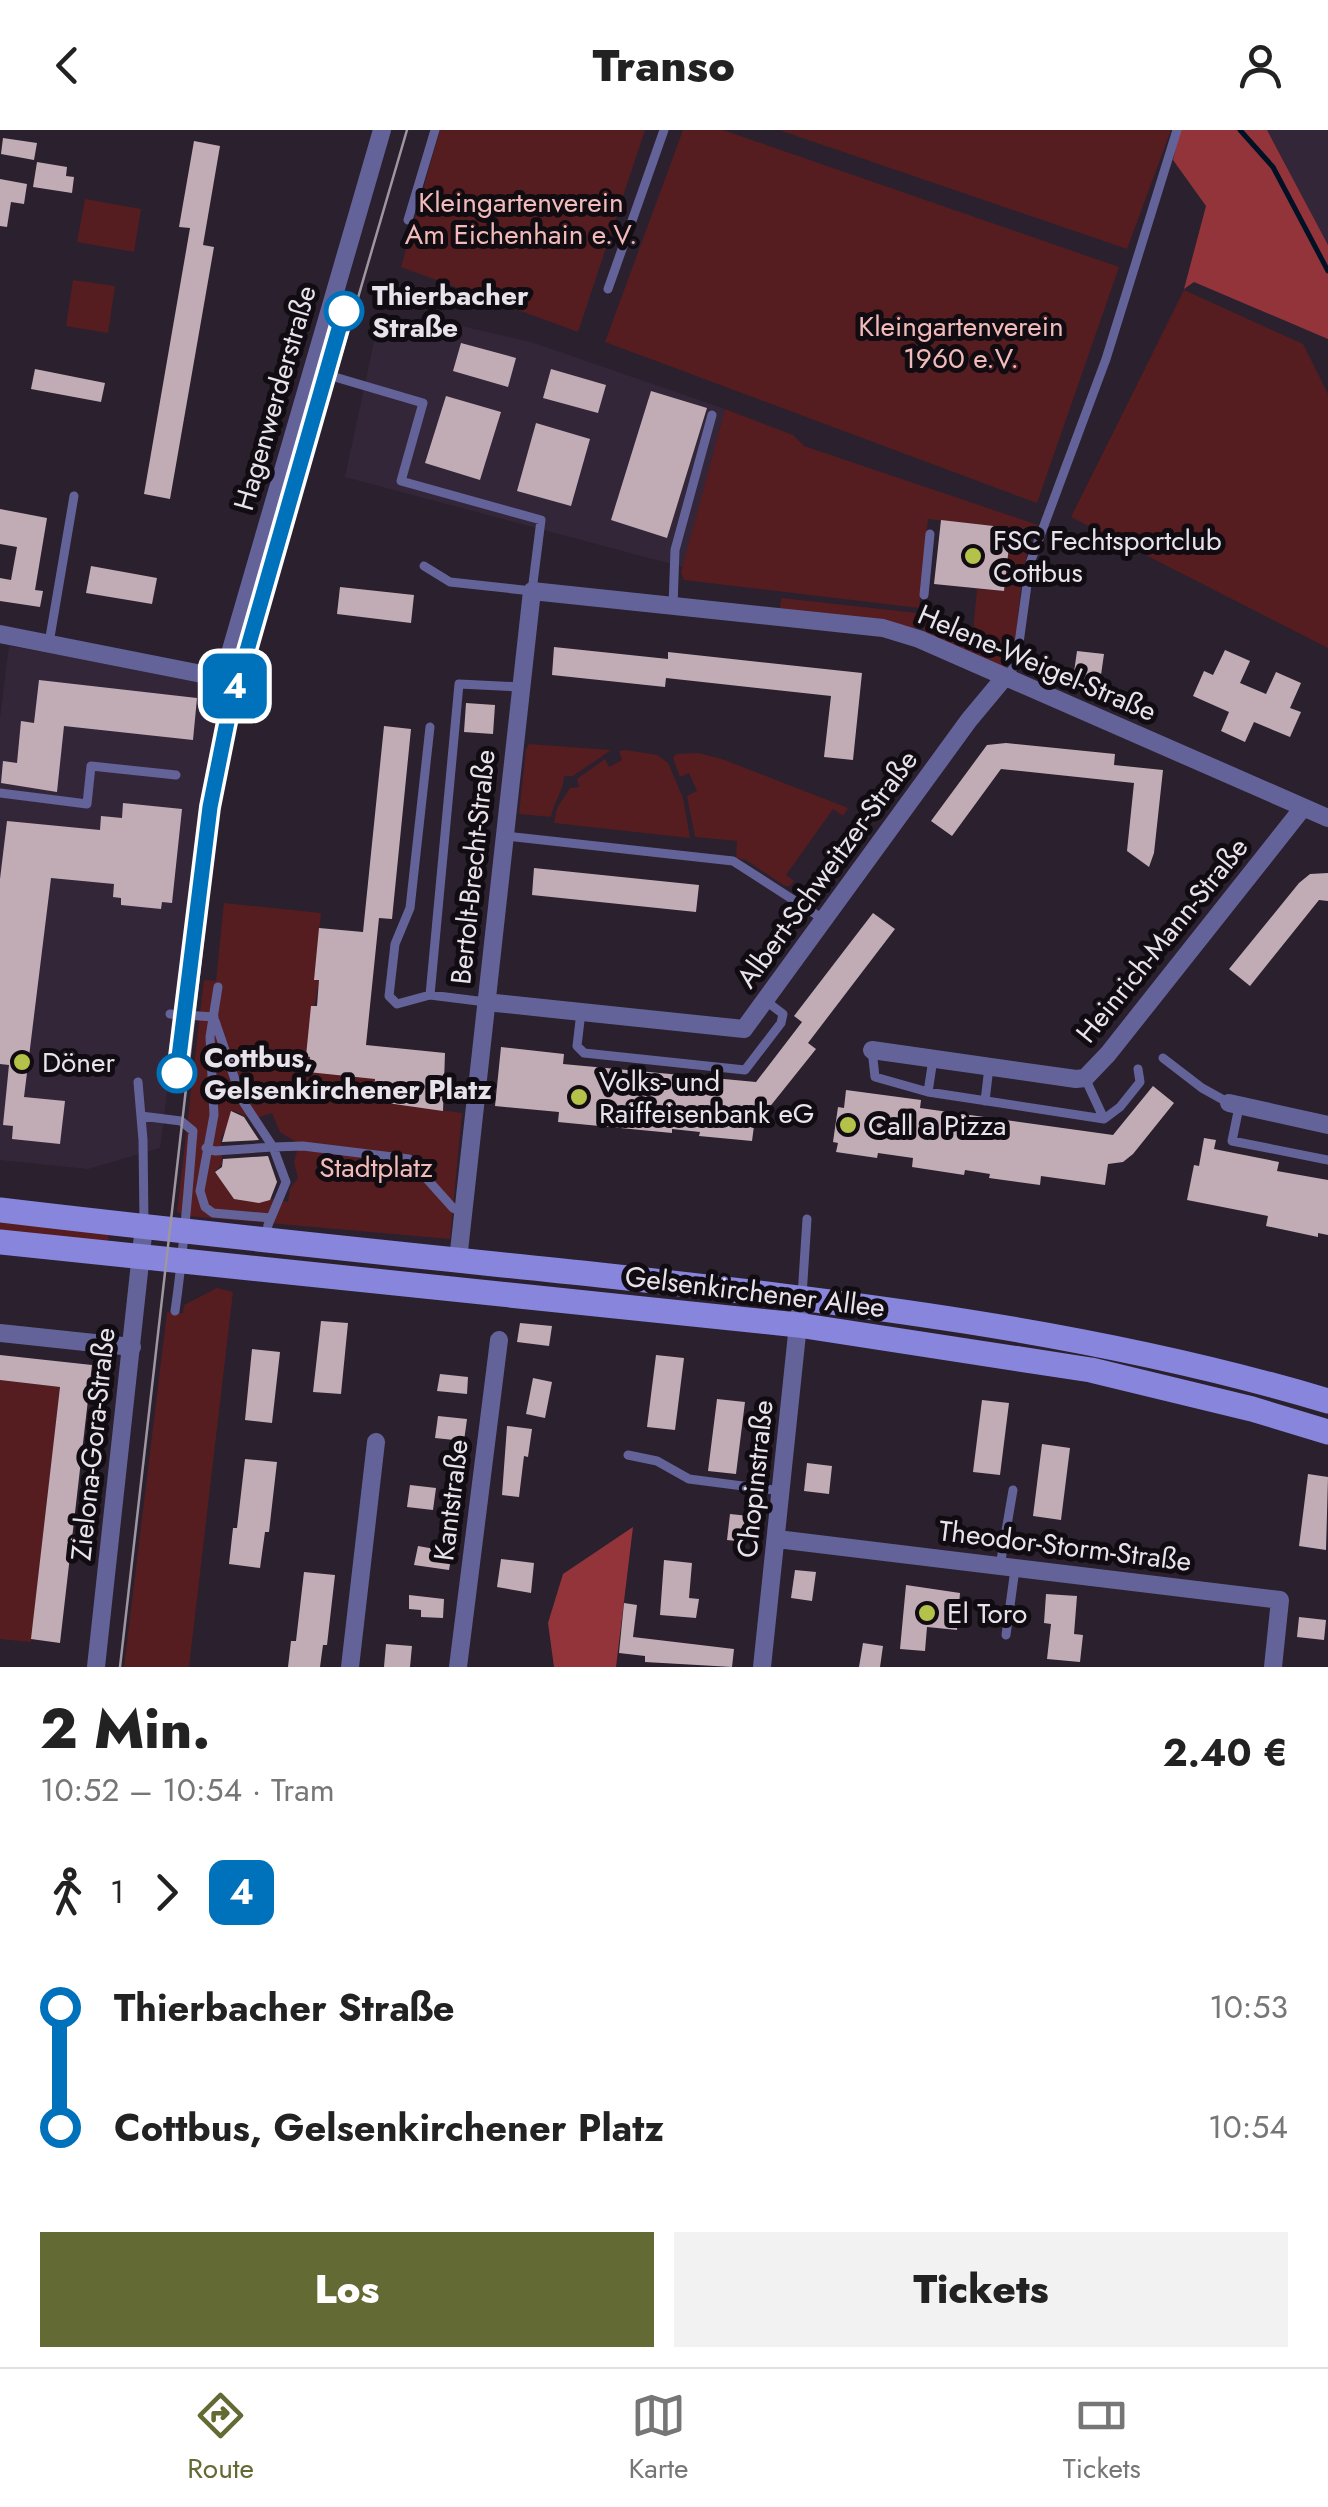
<!DOCTYPE html>
<html lang="de">
<meta charset="utf-8">
<style>
body{margin:0;font-family:Jost,sans-serif;background:#f2f2f2;color:#222;height:100vh;display:flex;flex-direction:column;font-size:38px;white-space:nowrap}
*{box-sizing:border-box;margin:0}
p{font-size:32px;color:#767676}
.icon{flex:none;width:55px;height:55px;fill:none;stroke:currentColor;stroke-width:2;stroke-linecap:round;stroke-linejoin:round}
.map{position:relative;height:1537px;overflow:hidden}
.details{display:flex;flex-direction:column;background:#fff;flex:1}
.details>*{flex:none}
.badge{padding:0 20px;border-radius:15px;font-size:35px;line-height:65px}
.map>.badge{position:absolute;translate:-50% -50%;box-shadow:0 0 0 5px #fff}
.legs{display:flex;align-items:center;gap:15px;height:110px;padding:0 40px;font-size:32px}
.legs p{margin-inline-start:auto}
.headline{display:flex;align-items:center;justify-content:space-between;height:170px;padding:0 40px}
h1{font-size:55px;font-weight:800;line-height:75px}
.button{display:flex;gap:20px;margin-top:auto;padding:20px 40px}
.button a{flex:1;height:115px;border-radius:0px;background:#646a34;color:#fff;font-size:40px;font-weight:800;line-height:115px;text-align:center}
.button a+a{background:#f2f2f2;color:#222}
ul{padding:0 40px;list-style:none}
li{display:flex;align-items:center;gap:35px;height:120px;font-size:38px}
li i{display:grid;place-items:center;width:15px;height:100%;margin:0 12px;background:currentColor}
li i::after{content:'';width:25px;height:25px;margin:-12px;border:8px solid;border-radius:50%;background:#fff}
li p{margin-inline-start:auto}
li:first-child i{background:linear-gradient(#0000 50%,currentColor 0)}
li:last-child i{background:linear-gradient(currentColor 50%,#0000 0)}
header{display:flex;justify-content:space-between;align-items:center;height:130px;padding:0 40px;background:#fff;font-size:45px;font-weight:800}
.dock{display:flex;justify-content:space-around;align-items:center;height:140px;border-top:2px solid #e0e0e0;background:#fff;font-size:28px;color:#767676}
.dock a{display:grid;justify-items:center;gap:5px}
.dock .active{color:#646a34}
.map>svg:first-child{display:block}
</style>
<header><svg class="icon" aria-label="back" viewBox="0 0 24 24"><path d="M15 5l-7 7 7 7"/></svg>Transo<svg class="icon" aria-label="person" viewBox="0 0 24 24"><circle cx="12" cy="8" r="4"/><path d="M4 21q1-7 8-7t8 7"/></svg></header>
<div class="map">
<svg width="1328" height="1537" viewBox="0 0 1328 1537">
<rect width="100%" height="100%" fill="#2a202e"/>
<!-- built -->
<path fill="#342639" d="M1267,0H1328V115Z
M392,190L457,195L531,212L725,279L683,437L345,347L377,198Z
M9,516L230,555L203,678L160,1018L88,1039L0,1030V589Z"/>
<!-- green -->
<path fill="#551d20" fill-rule="evenodd" d="M440,0H645L578,202L401,137Z
M683,0H723L1119,137L1037,373L605,212Z
M779,0H1171L1127,119Z
M85,69L141,79L134,122L77,112Z
M73,150L115,156L108,203L66,196Z
M1184,160L1303,214L1328,264V518L1071,387Z
M725,279L793,305L804,316L1038,395C1017,437 1022,482 1012,527L973,502L977,459L1004,461L1010,398L928,389L919,478L684,450L681,442Z
M781,468L917,483L916,498L780,478Z
M926,486L951,496L1009,532L1003,537L923,505Z
M529,614L611,620L573,646H564C564,660 554,671 551,687L519,684L526,619Z
M626,620L657,625L668,633L683,668L690,708L554,693L557,678L570,658L579,657L577,649L605,629L609,637L622,630L619,621Z
M698,623L722,629L848,678L843,686L833,679L786,745L794,751L790,756H785L746,730L736,728L737,711L695,707L687,666L697,661L689,643L680,647L673,628L676,624Z
M224,773L321,783L314,849L319,850L306,926L310,927L308,942L377,935L374,971L462,983L450,1109L188,1086L177,1082L204,850L216,851ZM232,980L252,989L272,983L280,1002L299,1014L294,1032L298,1048L290,1058L288,1072C263,1067 233,1062 214,1043L222,1034L221,1007L230,994Z
M0,1089L109,1101L108,1112L0,1100Z
M217,1158L233,1162L189,1537H124L167,1182L183,1183L184,1175Z
M0,1250L60,1257L31,1512L0,1509Z"/>
<!-- forest -->
<path fill="#93343a" d="M1180,0H1267L1328,115V209L1194,152L1184,159L1206,76L1173,30Z
M633,1397L616,1537H554L548,1493L563,1444Z"/>
<g fill="none" stroke-linecap="round" stroke-linejoin="round">
<!-- stream -->
<path stroke="#001126" stroke-width="5" d="M1240,0L1273,37L1328,141"/>
</g>
<!-- building -->
<path fill="#c1acb6" d="M3,8L37,13L34,30L1,24Z
M194,11L220,16L203,115L214,117L170,369L144,364L190,98L179,97Z
M37,32L67,37L66,46L74,47L72,63L33,57Z
M0,49L27,54L24,74L11,72L7,97L0,96Z
M461,213L516,228L508,257L453,241Z
M35,239L105,253L101,272L31,259Z
M551,239L606,255L598,283L543,268Z
M651,261L707,278L667,408L611,390Z
M446,266L501,282L480,350L425,333Z
M536,293L590,309L571,376L517,361Z
M0,379L47,388L35,460L43,461L40,477L0,471V448L11,450L17,417L0,414Z
M941,390L1011,398L1004,461L934,454Z
M91,436L157,448L152,474L86,463Z
M340,457L414,465L411,493L337,484Z
M554,517L668,529V522L862,543L853,630L824,627L831,566L666,548L665,557L552,545Z
M1225,520L1250,531L1240,553L1266,564L1276,542L1301,553L1290,578L1301,582L1290,607L1254,592L1245,612L1221,601L1229,582L1193,566L1204,541L1213,545Z
M1077,521L1104,524L1100,552L1073,549Z
M39,550L197,568L193,610L64,596L57,662L1,653L3,631L17,633L21,591L34,593Z
M466,573L495,575L493,604L464,602Z
M384,596L411,599L392,789L379,788L366,915L445,923L443,981L373,971L375,949L308,942L310,927L306,926L311,876H317L319,850H314L319,798L363,802Z
M1006,613L1115,624L1114,635L1163,640L1154,723L1149,737L1127,721L1134,653L1001,639L952,706L931,691L987,615Z
M123,673L182,679L172,773L162,772L161,779L121,775V768L113,767L114,754L51,748L24,967L65,971L60,1014L12,1009L13,996L3,995L9,935L0,934V749L7,691L100,700L101,686L122,688Z
M534,738L699,755L696,782L532,765Z
M1328,743V771L1319,770L1250,856L1229,839L1299,753L1310,744Z
M873,783L895,799L808,913L816,919L768,979L756,981L752,1011L699,1006L700,1002L672,999V1003L558,992L559,982L495,976L501,917L564,924L563,934L756,952L802,892L794,886Z
M1153,956L1174,973L1133,1024L1123,1032L1108,1034L1105,1055L1041,1046L1040,1055L989,1048L990,1044L965,1040L964,1045L912,1037L913,1028L878,1023L877,1028L836,1022L838,1013L833,1012L838,977L844,978L846,960L921,970L920,978L1113,1005Z
M231,981L244,987L259,1010L222,1012Z
M1204,1008L1216,1010L1214,1019L1279,1032L1277,1041L1328,1050V1105L1318,1103V1107L1266,1096L1268,1086L1187,1070L1194,1035L1199,1036Z
M268,1026L277,1052L270,1070L259,1073L234,1069L215,1042L222,1037L223,1029Z
M321,1191L348,1193L341,1264L313,1262Z
M520,1193L552,1196L549,1216L517,1212Z
M252,1219L280,1222L272,1293L245,1290Z
M0,1225L92,1235L60,1513L31,1509L60,1257L0,1250Z
M656,1225L684,1228L675,1300L647,1297Z
M440,1244L468,1247L467,1264L437,1261Z
M533,1248L552,1252L545,1288L526,1284Z
M717,1269L745,1272L736,1344L708,1341Z
M982,1270L1009,1273L1000,1345L973,1342Z
M438,1286L467,1289L464,1311L435,1308Z
M507,1296L532,1299L528,1327L524,1326L519,1367L502,1365Z
M1042,1314L1070,1318L1061,1390L1033,1386Z
M245,1329L277,1332L269,1402H265L260,1438L229,1434L233,1398H237Z
M807,1333L832,1336L829,1364L804,1361Z
M1308,1344L1328,1347L1326,1420L1299,1416Z
M410,1355L436,1358L433,1380L407,1377Z
M730,1384L749,1386L746,1412L727,1410Z
M418,1416L452,1422L449,1440L414,1435Z
M501,1429L534,1433L531,1463L497,1457Z
M664,1430L692,1433L689,1468L699,1469L696,1488L660,1485Z
M795,1440L816,1442L812,1471L791,1468Z
M304,1442L335,1445L327,1515H323L320,1537H288L291,1511H296Z
M906,1455L960,1463L957,1500L927,1497L925,1521L900,1519Z
M1046,1464L1077,1466L1074,1504L1083,1505L1080,1532L1047,1529L1051,1494L1044,1493Z
M409,1465L444,1469L443,1488L421,1487V1480L409,1479Z
M624,1473L637,1475L633,1507L734,1519L732,1537L645,1532V1526L619,1523Z
M1299,1487L1326,1490L1324,1510L1297,1507Z
M863,1513L883,1516L880,1537H859Z
M386,1514L412,1516L410,1537H384Z"/>
<g fill="none" stroke-linecap="round" stroke-linejoin="round">
<!-- service -->
<path stroke="#646399" stroke-width="9" d="M408,90L435,0
M608,159L664,0
M311,240L423,273L401,351L541,390L532,461L450,452L424,436
M924,465L930,404
M673,476L675,420L712,285
M49,513L74,366
M1006,546L1016,535L1030,433L1106,229L1177,0
M0,663L87,674L91,636L176,645
M505,706L733,731L823,789
M218,857L210,907L214,985L200,1061L205,1077L213,1083L271,1088
M430,865L397,874L389,866L395,814L410,778L430,597
M486,872L430,865L459,554L521,557
M581,882L577,916L584,923L745,940L781,893L783,884L766,871
M170,884L214,887
M872,920L875,947L928,962L1104,989L1120,977L1140,952L1138,939
M1163,928L1202,958L1229,973
M1085,948L1104,989
M138,952L143,1010L144,1094
M928,962L933,929
M985,971L989,937
M1239,977L1232,1011L1328,1030
M141,986L181,991L193,1001C188,1061 184,1120 175,1181
M206,1018L215,1021L273,1017L242,970L215,891
M266,1109L268,1095L286,1052L273,1017L303,1016L409,1029L453,1078L463,1083
M802,1166L807,1089
M628,1325L657,1331L689,1349L782,1361
M1000,1436L1013,1360
M1006,1505L1015,1439"/>
<!-- minor -->
<path stroke="#646399" stroke-width="18" d="M0,504L212,546L226,537L382,0
M486,872L744,899L969,590L1004,548
M872,920L1076,949L1085,948L1108,924L1302,679
M1229,973L1328,995
M458,1130L532,461L883,498L919,509L1328,688
M0,1203L132,1217
M777,1409L1280,1470L1273,1537
M96,1537L144,1096
M350,1537L376,1312
M458,1537L499,1210
M762,1537L799,1185"/>
<!-- secondary -->
<path stroke="#8885dd" stroke-width="25" d="M0,1080C200,1104 400,1124 600,1145C845,1172 1091,1200 1328,1271
M0,1112L798,1195L1091,1240L1252,1279L1328,1302"/>
<!-- tram -->
<path stroke="#9e97a1" stroke-width="2.5" d="M120,1537L218,678L241,568L407,0"/>
</g>
<g fill="none" stroke-linecap="round" stroke-linejoin="round">
<defs>
<path id="line-1" d="M177,943L210,677L228,587L344,181"/>
</defs>
<!-- line-1 casing -->
<use href="#line-1" stroke="#fff" stroke-width="22"/>
<!-- line-1 -->
<use href="#line-1" stroke="#0072bc" stroke-width="15"/>
</g>
<!-- markers -->
<g fill="#fff" stroke="#0072bc" stroke-width="5">
<circle cx="344" cy="181" r="18"/>
<circle cx="177" cy="943" r="18"/>
</g>
<g fill="#b5c249" stroke="#100c12" stroke-width="4">
<circle cx="973" cy="426" r="10"/>
<circle cx="22" cy="932" r="10"/>
<circle cx="579" cy="967" r="10"/>
<circle cx="848" cy="995" r="10"/>
<circle cx="927" cy="1483" r="10"/>
</g>
<g text-anchor="middle" dominant-baseline="central" stroke-width="10" stroke-linejoin="round" paint-order="stroke">
<!-- park labels -->
<g font-size="28" fill="#f2bbba" stroke="#100c12">
<text x="521" y="72">Kleingartenverein<tspan x="521" dy="32">Am Eichenhain e.V.</tspan></text>
<text x="961" y="196">Kleingartenverein<tspan x="961" dy="32">1960 e.V.</tspan></text>
<text x="376" y="1037">Stadtplatz</text>
</g>
<!-- stop labels -->
<g font-size="28" font-weight="bold" fill="#e8e2eb" stroke="#100c12" text-anchor="start">
<text x="372" y="165">Thierbacher<tspan x="372" dy="32">Straße</tspan></text>
<text x="204" y="927">Cottbus,<tspan x="204" dy="32">Gelsenkirchener Platz</tspan></text>
</g>
<!-- street labels -->
<g font-size="28" fill="#e8e2eb" stroke="#100c12">
<text transform="translate(275 268) rotate(-74)">Hagenwerderstraße</text>
<text transform="translate(1037 533) rotate(23)">Helene-Weigel-Straße</text>
<text transform="translate(473 737) rotate(-84)">Bertolt-Brecht-Straße</text>
<text transform="translate(827 739) rotate(-54)">Albert-Schweitzer-Straße</text>
<text transform="translate(1162 810) rotate(-51)">Heinrich-Mann-Straße</text>
<text transform="translate(755 1162) rotate(7)">Gelsenkirchener Allee</text>
<text transform="translate(93 1314) rotate(-84)">Zielona-Gora-Straße</text>
<text transform="translate(755 1349) rotate(-84)">Chopinstraße</text>
<text transform="translate(451 1370) rotate(-83)">Kantstraße</text>
<text transform="translate(1065 1416) rotate(7)">Theodor-Storm-Straße</text>
</g>
<!-- poi labels -->
<g font-size="28" fill="#e8e2eb" stroke="#100c12" text-anchor="start">
<text x="993" y="410">FSC Fechtsportclub<tspan x="993" dy="32">Cottbus</tspan></text>
<text x="42" y="932">Döner</text>
<text x="599" y="951">Volks- und<tspan x="599" dy="32">Raiffeisenbank eG</tspan></text>
<text x="868" y="995">Call a Pizza</text>
<text x="947" y="1483">El Toro</text>
</g>
</g>
</svg>
<b class="badge" style="left:235px;top:556px;background:#0072bc;color:#fff">4</b>
</div>
<section class="details">
<div class="headline"><div><h1>2 Min.</h1><p>10:52 – 10:54 · Tram</p></div><b>2.40 €</b></div>
<div class="legs"><svg class="icon" aria-label="walk" viewBox="0 0 24 24"><circle cx="13" cy="4" r="2"/><path d="M13 8l-2 6 4 7M11 14l-3 7M7 12l3-4h3l4 4"/></svg>1<svg class="icon" aria-label="forward" viewBox="0 0 24 24"><path d="M9 5l7 7-7 7"/></svg><b class="badge" style="background:#0072bc;color:#fff">4</b></div>
<ul>
<li><i style="color:#0072bc"></i><b>Thierbacher Straße</b><p>10:53</p></li>
<li><i style="color:#0072bc"></i><b>Cottbus, Gelsenkirchener Platz</b><p>10:54</p></li>
</ul>
<div class="button"><a>Los</a><a>Tickets</a></div>
</section>
<nav class="dock">
<a class="active"><svg class="icon" aria-label="directions" viewBox="0 0 24 24"><path d="M12 3l9 9-9 9-9-9zM9 14v-3h6M13 9l2 2-2 2"/></svg>Route</a>
<a><svg class="icon" aria-label="map" viewBox="0 0 24 24"><path d="M3 6l6-2 6 2 6-2v14l-6 2-6-2-6 2zM9 4v14M15 6v14"/></svg>Karte</a>
<a><svg class="icon" aria-label="tickets" viewBox="0 0 24 24"><path d="M3 7h18v10H3zM15 7v10"/></svg>Tickets</a>
</nav>
